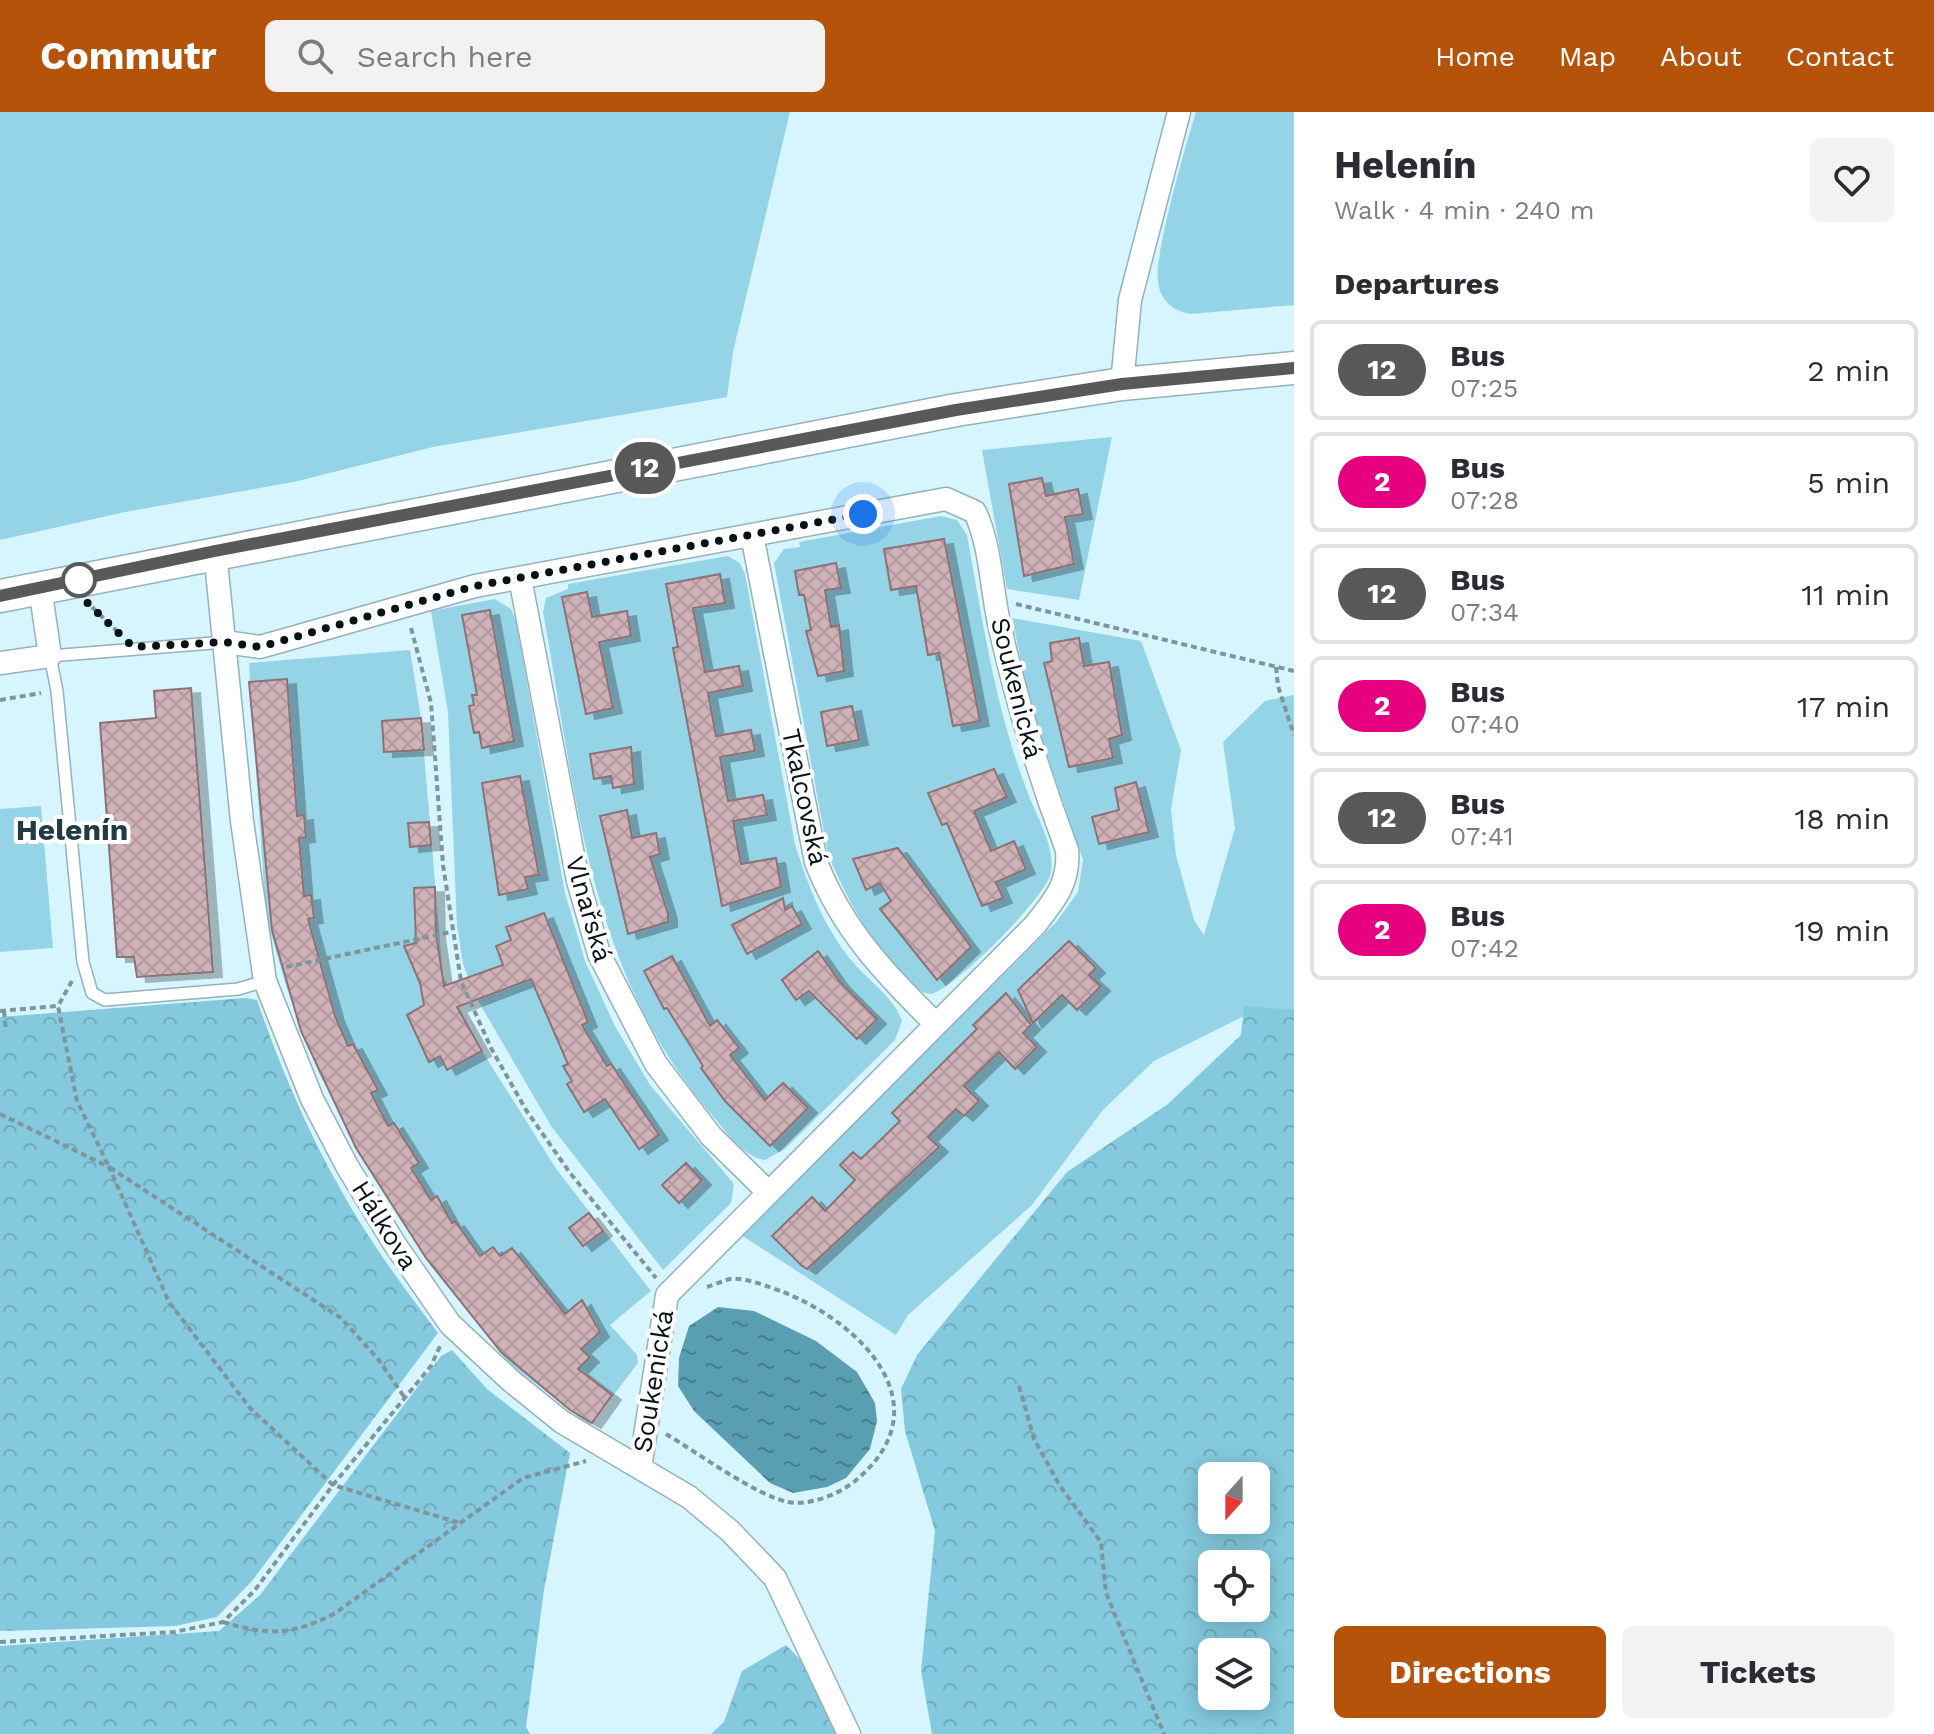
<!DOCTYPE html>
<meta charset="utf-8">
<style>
body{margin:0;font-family:"Work Sans",sans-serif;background:#f2f2f3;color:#2b2b33;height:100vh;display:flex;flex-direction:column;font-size:30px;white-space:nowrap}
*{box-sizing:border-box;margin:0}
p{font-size:26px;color:#7c7c81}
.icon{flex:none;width:44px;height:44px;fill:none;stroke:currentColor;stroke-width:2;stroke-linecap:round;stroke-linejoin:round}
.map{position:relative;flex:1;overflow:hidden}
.panel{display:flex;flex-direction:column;background:#fff;width:640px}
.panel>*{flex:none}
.badge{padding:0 16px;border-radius:26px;font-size:28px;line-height:52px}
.needle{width:52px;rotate:201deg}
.controls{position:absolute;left:1198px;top:1350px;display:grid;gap:16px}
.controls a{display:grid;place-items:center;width:72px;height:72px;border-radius:12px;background:#fff;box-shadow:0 4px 20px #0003;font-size:40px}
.you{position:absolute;width:40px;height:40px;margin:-20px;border:6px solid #fff;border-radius:50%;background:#1a73e8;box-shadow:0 0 0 12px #1a73e833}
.map>.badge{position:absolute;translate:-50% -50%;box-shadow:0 0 0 4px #fff}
h2{padding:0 40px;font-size:30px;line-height:72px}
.round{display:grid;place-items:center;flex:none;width:84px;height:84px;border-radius:12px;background:#f2f2f3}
.summary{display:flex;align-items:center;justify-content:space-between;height:136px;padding:0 40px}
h1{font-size:38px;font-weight:700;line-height:60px}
.cta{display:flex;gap:16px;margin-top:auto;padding:16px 40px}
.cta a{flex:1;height:92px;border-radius:12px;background:#b45309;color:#fff;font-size:32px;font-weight:700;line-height:92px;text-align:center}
.cta a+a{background:#f2f2f3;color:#2b2b33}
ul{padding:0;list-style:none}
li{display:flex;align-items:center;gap:24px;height:100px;margin:0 16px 12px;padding:0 24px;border:4px solid #e1e1e2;border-radius:12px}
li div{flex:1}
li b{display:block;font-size:30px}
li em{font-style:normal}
li .badge{min-width:88px;font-weight:700;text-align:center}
header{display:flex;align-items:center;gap:48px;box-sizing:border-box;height:112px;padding:0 40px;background:#b45309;color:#fff}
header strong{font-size:38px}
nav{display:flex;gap:44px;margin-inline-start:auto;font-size:28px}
.search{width:560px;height:72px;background:#f2f2f3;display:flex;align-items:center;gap:20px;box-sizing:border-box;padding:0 28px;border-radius:12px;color:#7c7c81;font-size:30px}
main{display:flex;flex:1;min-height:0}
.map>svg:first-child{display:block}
</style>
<header>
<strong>Commutr</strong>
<div class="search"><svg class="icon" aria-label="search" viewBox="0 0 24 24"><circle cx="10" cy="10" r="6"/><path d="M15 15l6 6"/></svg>Search here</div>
<nav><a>Home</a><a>Map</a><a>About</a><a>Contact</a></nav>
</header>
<main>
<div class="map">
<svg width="1294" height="1622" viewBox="0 0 1294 1622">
<defs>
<pattern id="forest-crowns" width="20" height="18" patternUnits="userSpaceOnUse" patternTransform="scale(2)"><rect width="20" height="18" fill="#84c9dd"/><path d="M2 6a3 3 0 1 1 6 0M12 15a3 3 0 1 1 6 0" fill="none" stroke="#70acbd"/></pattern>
<pattern id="water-ripples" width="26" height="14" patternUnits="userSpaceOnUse" patternTransform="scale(2)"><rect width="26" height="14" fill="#5a9eb1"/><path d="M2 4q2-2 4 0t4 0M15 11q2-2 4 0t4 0" fill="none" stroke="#487f8f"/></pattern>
<pattern id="building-cross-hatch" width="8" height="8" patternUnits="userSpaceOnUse" patternTransform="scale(2)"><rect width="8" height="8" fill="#cfb2b8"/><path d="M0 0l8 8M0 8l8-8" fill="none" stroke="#b0989d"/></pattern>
<filter id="shadow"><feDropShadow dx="9" dy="5" stdDeviation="0" flood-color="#0004"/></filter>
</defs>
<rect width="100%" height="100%" fill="#d7f5ff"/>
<!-- green -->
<path fill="#95d4e7" d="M0,0H790L733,240L727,285L433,335L294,370L125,400L0,428Z
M1196,0H1294V193L1190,202C1172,198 1161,189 1158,170C1153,147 1187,28 1196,0Z
M1112,325L1079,488L1007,477L982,338Z
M941,404L957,408L967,423C983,511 996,600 1029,684C1038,707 1055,735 1051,760C1048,784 951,880 930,882C892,878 841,775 828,742L774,451L784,437L800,435L799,430Z
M728,444L740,451L745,462L795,732C807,771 822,810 847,843C862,864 895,885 902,909L895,928L785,1037L765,1048C744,1046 724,1017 711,1002C587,857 576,679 543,500L546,486L568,477V472Z
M495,487L511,497L516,509L565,781L585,849L615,914L650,973L734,1072L731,1091L663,1158L551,1014L477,887L463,852L457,814L448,600L431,499Z
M1012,506L1141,529L1181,638L1171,697L1176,743L1194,808L1204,823L1235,716L1223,630L1265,589L1294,583V898L1252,900L1154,949L1102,999L1032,1093L908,1203L896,1223L741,1123L1057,809L1078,780L1083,748L1031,596Z
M410,538L421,606L443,864L482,939L557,1058L651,1179L610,1213L637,1243L638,1251L590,1314L508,1250L453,1181L379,1074L318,959L287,877L266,805L249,551Z
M41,694L53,836L0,840V697Z"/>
<!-- forest -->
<path fill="url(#forest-crowns)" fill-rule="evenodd" d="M245,886L257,888C286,972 322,1052 370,1126C391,1159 415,1190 438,1221L252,1469L217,1505L175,1514L0,1519V905Z
M1244,894L1294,898V1622H932L921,1559L935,1419L905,1319L901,1277L917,1243L1067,1060L1168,992L1241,923ZM1256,1364V1408H1212V1364ZM1256,1452V1496H1212V1452ZM1256,1540V1584H1212V1540Z
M452,1238L487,1277L570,1341L544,1478L526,1615L530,1622H0V1534L219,1519L260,1483L441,1244Z
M786,1533L843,1591L849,1622H711L724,1610L742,1559Z"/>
<!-- water -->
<path fill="url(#water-ripples)" d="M718,1195L754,1199L816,1229L857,1260L875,1291L877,1309L870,1337L846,1366L827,1375L793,1381L770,1371L694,1299L678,1274L679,1246L689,1214Z"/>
<!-- building -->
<path fill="url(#building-cross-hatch)" stroke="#8c7176" stroke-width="2" filter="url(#shadow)" d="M1042,366L1046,384L1078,377L1083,402L1065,405L1074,452L1024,464L1009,372Z
M944,427L980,609L953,614L939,541L928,543L916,474L891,478L884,437Z
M836,451L841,476L825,478L831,515L839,513L844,559L818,564L806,519L811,518L804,483H799L795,459Z
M720,462L725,491L693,496L705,560L739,554L743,574L708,581L716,624L751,618L755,639L720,645L728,689L763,683L767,703L733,709L741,752L776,746L781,775L722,794L673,536L678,535L666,472Z
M587,480L592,505L627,499L631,524L599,530L613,596L586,602L562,485Z
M490,498L514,629L482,636L479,620L474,621L469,594L474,593L472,583H477L462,503Z
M1079,526L1084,554L1109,550L1122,623L1109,627L1113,646L1069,655L1044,551L1052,549L1050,531Z
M287,567L297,704L304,703L305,715L306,725L299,726L304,784L311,783L314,806L308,807L335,904L348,934L353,932L378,978L371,981L388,1014L394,1011L419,1051L411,1056L431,1088L437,1084L452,1111L455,1109L480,1144L493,1135L500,1144L512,1136L565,1202L582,1188L600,1220L581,1237L590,1245L578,1257L612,1283L592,1311L570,1298L501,1240L426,1146L356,1036L301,919L272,818L249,570Z
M191,576L213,860L137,865L134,845H117L100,611L156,606L154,579Z
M852,594L859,628L827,634L821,600Z
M421,606L424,638L384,640L382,609Z
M631,635L634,672L613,676L611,664L594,667L590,642Z
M994,657L1007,685L974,699L991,739L1014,729L1026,757L996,770L1003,786L982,794L947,711L942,713L928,681Z
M520,664L539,763L525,765L528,777L499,783L482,671Z
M1136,670L1149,720L1099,732L1092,705L1119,698L1115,676Z
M627,698L632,726L656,721L660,742L650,745L668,802V810L628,822L600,704Z
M429,710L431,733L410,735L408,711Z
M898,736L971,835L937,868L880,797L891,789L880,771L866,778L853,747Z
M435,775L436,822L444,874L503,853L496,834L511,828L506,815L544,801L588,910L582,913L607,954L611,952L659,1023L639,1037L605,987L584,1000L567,972L572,969L563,954L568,952L531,867L457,895L482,939L447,958L440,944L429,950L407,903L424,893L420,871L404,834L416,831L414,776Z
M783,786L785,798L792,794L802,812L747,842L732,813Z
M1069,829L1096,856L1089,863L1101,874L1077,898L1062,883L1033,911L1018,878Z
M818,839L840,870L877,907L857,927L809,879L796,888L782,868Z
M672,844L710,914L717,908L739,936L730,943L765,988L783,971L808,996L770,1034L725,989L701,956L703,954L667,896L664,897L644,859Z
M1006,881L1031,913L1023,921L1037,935L1015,957L999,940L964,974L979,989L964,1004L956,997L928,1025L939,1035L807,1157L801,1153L772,1124L812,1085L825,1099L855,1068L840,1053L853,1040L861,1047L900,1009L892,1001L977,917L973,913Z
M686,1051L702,1068L679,1091L662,1073Z
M589,1101L603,1119L583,1134L569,1116Z"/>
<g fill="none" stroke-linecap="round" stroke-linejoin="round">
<defs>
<path id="lane" d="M225,530L50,544L57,579L83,850L92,881L105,888L238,877L265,869"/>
<path id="street" d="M1122,272L1130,188L1179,0
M752,423L816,750C842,817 885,862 935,911
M215,439L242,709L265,869L312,987L347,1054L394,1131L450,1212L510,1268L562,1310L689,1385L730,1419L775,1466L849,1622
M520,466L578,769L599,842L656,952L711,1024L767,1079
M225,530L260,535L475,474L946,387L975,400C992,437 991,480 1001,520C1018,595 1040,666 1067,738C1070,771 1054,789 1034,814L667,1183L640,1356
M0,551L50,544L40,475"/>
<path id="secondary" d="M0,484L956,298L1122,272L1294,256"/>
</defs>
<!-- lane casing -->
<use href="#lane" stroke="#95b1ba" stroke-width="14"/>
<!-- street casing -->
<use href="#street" stroke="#95b1ba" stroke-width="25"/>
<!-- secondary casing -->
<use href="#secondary" stroke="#95b1ba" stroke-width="35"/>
<!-- path -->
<path stroke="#7f959c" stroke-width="4" stroke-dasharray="6 4" stroke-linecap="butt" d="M1016,492L1294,559
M92,495L120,522
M411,516L431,591L443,753L461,869L491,936L526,998L570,1061L656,1166
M1276,555L1278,574L1294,623
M0,588L41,581
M286,855L451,820
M72,869L58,894L77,989L109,1055L341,1206L378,1247L405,1286
M0,899L57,894
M4,899L6,919
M0,1002L109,1055L169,1190L250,1296L333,1373L460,1411
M1019,1274L1034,1327L1060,1374L1101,1430L1106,1481L1164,1622
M666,1322C698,1341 755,1383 788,1390C810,1394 839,1382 855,1369C945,1295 862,1211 783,1180C768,1175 746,1165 730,1167C722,1169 714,1173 707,1175
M223,1510C269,1524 291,1523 334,1502L523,1366L586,1349
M0,1530L174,1520L223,1510L255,1478L333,1373L431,1254L441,1232"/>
<!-- lane -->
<use href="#lane" stroke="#fff" stroke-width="11"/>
<!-- street -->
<use href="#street" stroke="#fff" stroke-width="22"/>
<!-- secondary -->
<use href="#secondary" stroke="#fff" stroke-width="32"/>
</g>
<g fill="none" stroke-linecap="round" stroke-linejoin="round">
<defs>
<path id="line" d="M0,484L215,439L956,298L1122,272L1294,256"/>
</defs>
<!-- line casing -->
<use href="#line" stroke="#fff" stroke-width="18"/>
<!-- line -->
<use href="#line" stroke="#595959" stroke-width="12"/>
<!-- walk -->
<path stroke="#081215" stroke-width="8" stroke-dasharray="0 14.4" d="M79,468L66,470L133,535L225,530L260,535L475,474L863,402"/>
</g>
<!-- markers -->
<circle fill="#fff" stroke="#595959" stroke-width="4" cx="79" cy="468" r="16"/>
<g text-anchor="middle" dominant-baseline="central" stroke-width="8" stroke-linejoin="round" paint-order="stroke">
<!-- street labels -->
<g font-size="26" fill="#081215" stroke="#fff">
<text transform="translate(1017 576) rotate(76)">Soukenická</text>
<text transform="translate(805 685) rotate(78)">Tkalcovská</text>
<text transform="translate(589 797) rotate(74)">Vlnařská</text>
<text transform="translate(385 1113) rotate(58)">Hálkova</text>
<text transform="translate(653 1269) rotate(-81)">Soukenická</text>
</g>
<!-- quarter labels -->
<g font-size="30" font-weight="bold" fill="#223b42" stroke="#fff">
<text x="72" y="717">Helenín</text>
</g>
</g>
</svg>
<div class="controls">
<a><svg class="needle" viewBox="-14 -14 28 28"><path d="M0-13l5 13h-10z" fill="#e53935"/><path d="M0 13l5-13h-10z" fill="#7c7c81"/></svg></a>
<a><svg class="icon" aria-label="locate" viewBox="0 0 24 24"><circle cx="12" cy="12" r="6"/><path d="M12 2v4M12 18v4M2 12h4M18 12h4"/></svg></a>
<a><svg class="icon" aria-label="layers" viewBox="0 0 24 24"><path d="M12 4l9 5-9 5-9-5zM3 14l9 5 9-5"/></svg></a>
</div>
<div class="you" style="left:863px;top:402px"></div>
<b class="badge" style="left:645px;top:356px;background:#595959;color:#fff">12</b>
</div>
<section class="panel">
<div class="summary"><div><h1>Helenín</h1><p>Walk · 4 min · 240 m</p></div><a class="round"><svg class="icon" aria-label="heart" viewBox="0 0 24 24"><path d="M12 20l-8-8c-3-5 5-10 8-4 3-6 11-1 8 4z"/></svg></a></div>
<h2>Departures</h2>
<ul>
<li><span class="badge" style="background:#595959;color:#fff">12</span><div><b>Bus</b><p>07:25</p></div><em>2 min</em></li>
<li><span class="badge" style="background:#e6007e;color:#fff">2</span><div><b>Bus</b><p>07:28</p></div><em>5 min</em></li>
<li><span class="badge" style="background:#595959;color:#fff">12</span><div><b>Bus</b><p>07:34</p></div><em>11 min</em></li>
<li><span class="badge" style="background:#e6007e;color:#fff">2</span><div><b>Bus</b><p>07:40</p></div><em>17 min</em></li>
<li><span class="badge" style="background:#595959;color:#fff">12</span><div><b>Bus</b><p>07:41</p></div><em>18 min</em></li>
<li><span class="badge" style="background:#e6007e;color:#fff">2</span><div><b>Bus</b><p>07:42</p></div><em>19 min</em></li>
</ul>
<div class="cta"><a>Directions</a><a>Tickets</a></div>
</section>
</main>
